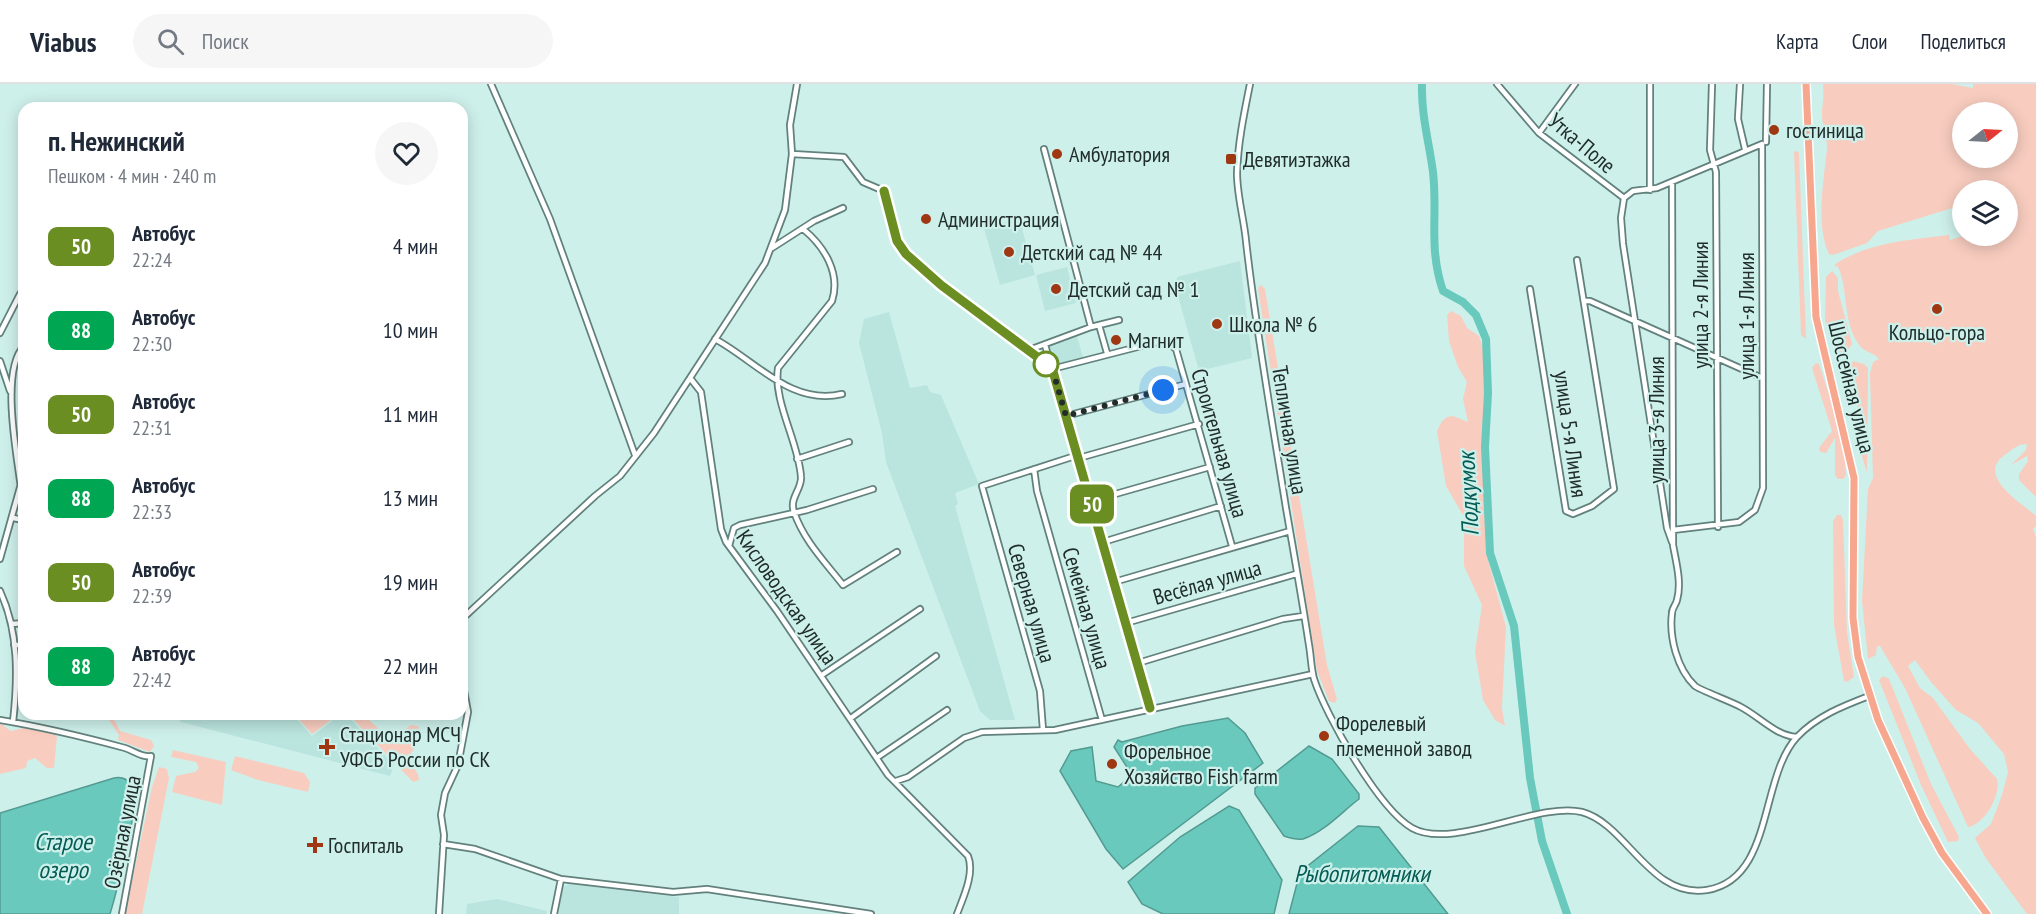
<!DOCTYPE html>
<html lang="ru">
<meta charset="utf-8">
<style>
body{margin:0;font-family:"PT Sans Narrow",sans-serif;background:#f6f6f7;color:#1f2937;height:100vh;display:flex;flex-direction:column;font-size:22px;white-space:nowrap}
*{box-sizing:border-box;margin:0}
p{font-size:20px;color:#747a83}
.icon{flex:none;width:33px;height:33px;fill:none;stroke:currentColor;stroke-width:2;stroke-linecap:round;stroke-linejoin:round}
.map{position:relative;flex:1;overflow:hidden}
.drawer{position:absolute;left:18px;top:18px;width:450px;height:618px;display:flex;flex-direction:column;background:#fff;border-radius:18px;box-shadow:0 3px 15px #0003}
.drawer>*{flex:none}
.badge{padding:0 12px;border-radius:9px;font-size:21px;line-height:39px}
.needle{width:39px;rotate:72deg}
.fabs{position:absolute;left:1952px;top:18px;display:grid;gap:12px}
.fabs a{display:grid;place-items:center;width:66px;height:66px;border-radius:50%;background:#fff;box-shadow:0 3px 15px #0003;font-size:30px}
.you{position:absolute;width:30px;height:30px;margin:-15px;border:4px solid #fff;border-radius:50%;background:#1a73e8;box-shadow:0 0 0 9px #1a73e833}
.map>.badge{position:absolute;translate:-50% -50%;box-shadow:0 0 0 3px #fff}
.round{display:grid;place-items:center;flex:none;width:63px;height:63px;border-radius:32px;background:#f6f6f7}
.head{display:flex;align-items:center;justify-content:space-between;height:102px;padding:0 30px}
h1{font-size:28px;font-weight:700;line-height:45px}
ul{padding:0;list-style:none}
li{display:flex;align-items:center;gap:18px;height:84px;padding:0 30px}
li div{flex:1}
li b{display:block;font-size:22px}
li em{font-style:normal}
li .badge{min-width:66px;font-weight:700;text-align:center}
header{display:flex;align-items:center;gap:36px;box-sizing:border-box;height:84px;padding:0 30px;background:#fff;border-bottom:2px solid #e0e1e3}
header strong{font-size:28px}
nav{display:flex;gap:33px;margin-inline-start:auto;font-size:21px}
.search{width:420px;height:54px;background:#f6f6f7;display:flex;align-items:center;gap:15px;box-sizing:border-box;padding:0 21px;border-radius:33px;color:#747a83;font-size:22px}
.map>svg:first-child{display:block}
</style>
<header>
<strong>Viabus</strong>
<div class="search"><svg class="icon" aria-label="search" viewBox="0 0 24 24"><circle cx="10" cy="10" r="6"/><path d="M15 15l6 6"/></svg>Поиск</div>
<nav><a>Карта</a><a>Слои</a><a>Поделиться</a></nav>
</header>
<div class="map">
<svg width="2036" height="830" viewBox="0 0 2036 830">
<rect width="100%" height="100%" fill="#cef0eb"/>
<!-- built -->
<path fill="#bae4de" d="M1019,134L1035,191L1000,201L984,144Z
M1240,177L1252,274L1199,287L1176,205L1177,193Z
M1067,183L1076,219L1045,227L1036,191Z
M889,228L910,304L927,301L930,308L941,311L979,400L955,409L958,420L955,422L1015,636H990L980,627L886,378L882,349L859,259L864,235Z
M1076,249L1083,273L1058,285L1052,284L1045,261Z
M174,630H292L312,652L341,630H346L394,681L390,692L181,638Z
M569,800L679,813V830H558L562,804Z
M497,815L547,827V830H466L467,820Z"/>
<!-- green -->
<path fill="#f8cdbf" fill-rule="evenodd" d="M1823,0H1952L1973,4V0H2036V413L2019,396V390L2028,377L2027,372L2011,381L2026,366L2027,360C2018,360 2013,365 2006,370C1974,391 2022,419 2036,432V442L2033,445L2036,453V830H2027L1985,773L1975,754L1991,740L2002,711L2008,688L2004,670L1978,639L1956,626L1931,598L1915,576L1908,582L1920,604L1933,614L1970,665L1997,695C2001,711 1985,740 1968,743L1905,604L1880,562H1877L1876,571L1868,575L1862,517L1868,405L1873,394L1870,289L1873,278L1879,275C1873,268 1864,268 1860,262C1842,239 1849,207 1838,183L1834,181C1868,158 1910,156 1949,151L1950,156L1963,152H2007V106H1962V121L1878,147L1867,159L1833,171L1829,170C1815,139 1824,97 1827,64C1827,52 1821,39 1822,27C1823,18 1824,10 1823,0ZM1962,28H2007V74H1962Z
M1797,67L1799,69L1806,255L1801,251L1794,68Z
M1832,187L1838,194V207L1852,260L1842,274L1829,250L1825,236L1826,193Z
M1261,201L1265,205L1327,581L1337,615L1335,619L1329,617L1317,587L1258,204Z
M1451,227L1461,232L1467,244L1479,252L1485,270L1483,379L1488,400L1486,444L1488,476L1506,543L1502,624L1505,642L1495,636L1483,616L1475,568L1482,521L1464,482V433L1446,402L1437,347L1442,337L1447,333L1453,332L1468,338L1463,315L1467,298L1458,283L1449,257L1447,231Z
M1853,277L1864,280L1868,284L1867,388L1860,367L1858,326L1850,285Z
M1816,279L1819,280L1843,353L1846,391L1843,395H1838L1835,391V354L1826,369L1820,368L1819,364L1832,347L1812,284Z
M1837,431H1841L1843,436L1847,548L1854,593L1847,598L1844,597L1834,541L1833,437Z
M1883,592L1889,595L1931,700L1959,753L1958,757L1948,758L1921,701L1879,596Z
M100,630H111L120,647L151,656L154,662L150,668L118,656L119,651L107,633Z
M294,630H308L313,636L312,630H339L312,650Z
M348,630H371L369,636L391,656L411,641L418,642L422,655L407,674L418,690L419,696L413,698Z
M0,639L11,647L28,643L55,650L57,653L54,684H47L35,674L27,677L26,684L0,690Z
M173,666L226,678L222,721L172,708L176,692L195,688L199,684L196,678L171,673Z
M235,672L304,689L310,698L308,708L258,696L231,686Z
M159,683L167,685L169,694L142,830H125L152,703Z"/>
<!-- water -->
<path fill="#69c9bd" stroke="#539a91" stroke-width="1.5" d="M1228,634L1245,649L1263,679L1123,785L1106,765L1060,687L1071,667L1092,663L1096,697L1118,703L1132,691L1114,663L1118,656L1122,658L1182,642Z
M1309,662L1332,675L1359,710V715C1343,727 1323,749 1303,755C1297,756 1290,754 1284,752L1255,710V704Z
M114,694C125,692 132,698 134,709C138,725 116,810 110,830H0V729Z
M1229,722L1239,726L1282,796L1274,830H1163L1142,820L1128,798L1180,753Z
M1358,742L1379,743L1448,830H1289L1300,788Z"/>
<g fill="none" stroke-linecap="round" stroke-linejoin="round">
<!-- river -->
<path stroke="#69c9bd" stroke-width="8" d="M1422,0C1421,30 1429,58 1433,88C1438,131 1428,163 1443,207L1463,218L1476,231L1486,255L1488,309L1485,363L1490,469L1514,542L1530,694L1542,757L1567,830"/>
<defs>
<path id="minor" d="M491,0L550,135L635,371
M1250,0C1244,30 1238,58 1237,89C1237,112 1244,135 1246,157C1256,247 1272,336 1286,424C1294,470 1302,515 1309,561C1311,572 1311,584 1314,595C1326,632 1379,725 1412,744C1453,767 1539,717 1582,728C1627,740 1650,815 1707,806C1774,795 1759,694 1797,653C1817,632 1843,622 1869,612
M1497,0L1539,49L1624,114
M1712,0L1710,66L1716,88L1718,443
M1740,0L1738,35L1745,65
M1539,49L1575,0
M1766,58L1767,0
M1044,65L1091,243
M792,70L790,41L797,0
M1672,98L1673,461C1676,478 1682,499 1677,516C1676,521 1672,524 1672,529C1669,553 1677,585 1695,602C1700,606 1732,618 1741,623C1760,633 1776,652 1797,653
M1650,106V0
M1624,114L1633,107L1657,104L1762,60L1763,404L1755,426L1739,438L1673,446
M1624,114L1621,134L1623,160L1667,444L1672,458
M803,145C824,162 841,189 832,217L778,284C773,318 799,359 801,393C802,405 789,414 794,428C804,457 825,478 843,501L897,468
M772,164L814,137L843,124
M1530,205L1566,427L1573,430L1592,422L1614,405L1577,176
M1584,217H1590L1762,294
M1099,241L1107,269
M0,249L20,210
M715,255C756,277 791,322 842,310
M1045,261L1150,624
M1029,266L1091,243L1119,236
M0,277L10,307
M1052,285L1157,258L1168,259L1176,265L1232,462
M690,294L701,308L721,445L726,458L777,527L888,691L968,772C975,789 963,814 957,830
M1066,332L1186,300
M1079,374L1199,340
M797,375L849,358
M1034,385L1037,407L1102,636
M21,404C17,371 0,286 24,262
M1091,417L1210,383
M13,434L24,436
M1103,458L1221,422
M729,462L734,444L740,441L807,426L873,405
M0,475L24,389
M1114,498L1290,447
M0,507C19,548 18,594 13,638
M462,535L595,412L620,392L654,349L765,179L785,126L792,70L844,73L863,98L884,107L897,157L906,170L941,201L1052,284
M1126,539L1296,490
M12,540L24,539
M14,561H24
M1138,579L1283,535L1303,532
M16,582L24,592
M822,591L920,525
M851,634L936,572
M0,636C42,643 84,653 125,664C134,667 143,674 151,672L122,830
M1043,646L1040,607L982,402L1078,371
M878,673L947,626
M896,697L908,693L964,654L982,648L1055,646L1313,590
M443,760L475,765L561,795L673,808L707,805L871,830
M439,830L444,751L441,731L445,709L458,681L468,628L462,596
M554,830L561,795"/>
<path id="primary" d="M1806,0L1816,233L1854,394L1853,534L1858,573L1878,636L1923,734L1942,769L1987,830"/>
</defs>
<!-- minor casing -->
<use href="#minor" stroke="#62817c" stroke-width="8"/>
<!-- primary casing -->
<use href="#primary" stroke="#fff" stroke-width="10"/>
<!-- minor -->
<use href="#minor" stroke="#fff" stroke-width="4.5"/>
<!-- primary -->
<use href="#primary" stroke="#f7a78d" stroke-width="7"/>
</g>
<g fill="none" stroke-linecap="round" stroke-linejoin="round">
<defs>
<path id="line" d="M884,107L897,157L906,170L941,201L1052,284L1150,624"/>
</defs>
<!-- line casing -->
<use href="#line" stroke="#fff" stroke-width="14"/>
<!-- line -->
<use href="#line" stroke="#6b8e23" stroke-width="9"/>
<!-- walk -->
<path stroke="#202d2b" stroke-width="6" stroke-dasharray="0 10.8" d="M1046,280L1052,284L1066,332L1163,306"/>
</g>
<!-- markers -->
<g fill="#9e3712" stroke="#cef0eb" stroke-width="2">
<circle cx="1774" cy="46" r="6"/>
<circle cx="1057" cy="70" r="6"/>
<rect x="1225" y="69" width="12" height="12" rx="3"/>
<circle cx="926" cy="135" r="6"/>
<circle cx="1009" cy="168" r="6"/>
<circle cx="1056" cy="205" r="6"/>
<circle cx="1937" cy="225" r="6"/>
<circle cx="1217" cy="240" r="6"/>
<circle cx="1116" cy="256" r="6"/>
<circle cx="1324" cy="652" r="6"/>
<path d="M324 654h6v6h6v6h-6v6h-6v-6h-6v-6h6z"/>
<circle cx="1112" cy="680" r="6"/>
<path d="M312 752h6v6h6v6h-6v6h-6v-6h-6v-6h6z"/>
</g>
<circle fill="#fff" stroke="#6b8e23" stroke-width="3" cx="1046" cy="280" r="12"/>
<g text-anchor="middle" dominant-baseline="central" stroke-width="4.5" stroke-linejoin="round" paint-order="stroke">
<!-- poi labels -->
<g font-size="22" fill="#202d2b" stroke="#cef0eb" text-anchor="start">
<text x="1786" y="46">гостиница</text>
<text x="1069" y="70">Амбулатория</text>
<text x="1243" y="75">Девятиэтажка</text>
<text x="938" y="135">Администрация</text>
<text x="1021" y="168">Детский сад № 44</text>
<text x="1068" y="205">Детский сад № 1</text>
<text x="1229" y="240">Школа № 6</text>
<text x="1937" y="248" text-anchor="middle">Кольцо-гора</text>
<text x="1128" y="256">Магнит</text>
<text x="1336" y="639">Форелевый<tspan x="1336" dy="25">племенной завод</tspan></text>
<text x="340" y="650">Стационар МСЧ<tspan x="340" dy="25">УФСБ России по СК</tspan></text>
<text x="1124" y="667">Форельное<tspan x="1124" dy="25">Хозяйство Fish farm</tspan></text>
<text x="328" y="761">Госпиталь</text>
</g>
<!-- street labels -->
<g font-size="22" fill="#202d2b" stroke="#cef0eb">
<text transform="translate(1582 59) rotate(40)">Утка-Поле</text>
<text transform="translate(1700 221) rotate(-90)">улица 2-я Линия</text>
<text transform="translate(1746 232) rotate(-90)">улица 1-я Линия</text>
<text transform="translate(1852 303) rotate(76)">Шоссейная улица</text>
<text transform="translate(1656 336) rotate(-90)">улица 3-я Линия</text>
<text transform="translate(1290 346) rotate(81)">Тепличная улица</text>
<text transform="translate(1571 350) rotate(82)">улица 5-я Линия</text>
<text transform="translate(1220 359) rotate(74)">Строительная улица</text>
<text transform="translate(1207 498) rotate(-16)">Весёлая улица</text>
<text transform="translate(787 513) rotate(55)">Кисловодская улица</text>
<text transform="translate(1032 519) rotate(74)">Северная улица</text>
<text transform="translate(1087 524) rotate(74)">Семейная улица</text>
<text transform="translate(122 748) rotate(-79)">Озёрная улица</text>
</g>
<!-- water labels -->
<g font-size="24" font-style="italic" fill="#045b54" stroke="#cef0eb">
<text transform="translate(1468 410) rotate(-93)">Подкумок</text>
<text x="63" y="757">Старое<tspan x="63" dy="28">озеро</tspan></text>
<text x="1362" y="789">Рыбопитомники</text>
</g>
</g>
</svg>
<div class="fabs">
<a><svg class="needle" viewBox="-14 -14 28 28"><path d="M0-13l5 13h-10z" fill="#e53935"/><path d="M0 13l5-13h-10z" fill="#747a83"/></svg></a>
<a><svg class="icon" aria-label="layers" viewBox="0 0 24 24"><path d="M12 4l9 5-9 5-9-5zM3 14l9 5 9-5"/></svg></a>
</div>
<div class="you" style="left:1163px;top:306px"></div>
<b class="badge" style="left:1092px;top:420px;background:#6b8e23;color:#fff">50</b>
<section class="drawer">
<div class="head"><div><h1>п. Нежинский</h1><p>Пешком · 4 мин · 240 m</p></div><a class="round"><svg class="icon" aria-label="heart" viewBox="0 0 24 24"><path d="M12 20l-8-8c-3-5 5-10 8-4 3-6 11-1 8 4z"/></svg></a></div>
<ul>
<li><span class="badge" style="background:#6b8e23;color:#fff">50</span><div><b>Автобус</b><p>22:24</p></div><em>4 мин</em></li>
<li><span class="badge" style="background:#00a651;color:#fff">88</span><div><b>Автобус</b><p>22:30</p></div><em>10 мин</em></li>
<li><span class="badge" style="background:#6b8e23;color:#fff">50</span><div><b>Автобус</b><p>22:31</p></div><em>11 мин</em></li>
<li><span class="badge" style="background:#00a651;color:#fff">88</span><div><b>Автобус</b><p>22:33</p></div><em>13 мин</em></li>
<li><span class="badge" style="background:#6b8e23;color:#fff">50</span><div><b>Автобус</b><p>22:39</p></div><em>19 мин</em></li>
<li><span class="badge" style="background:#00a651;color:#fff">88</span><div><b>Автобус</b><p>22:42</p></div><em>22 мин</em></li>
</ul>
</section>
</div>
